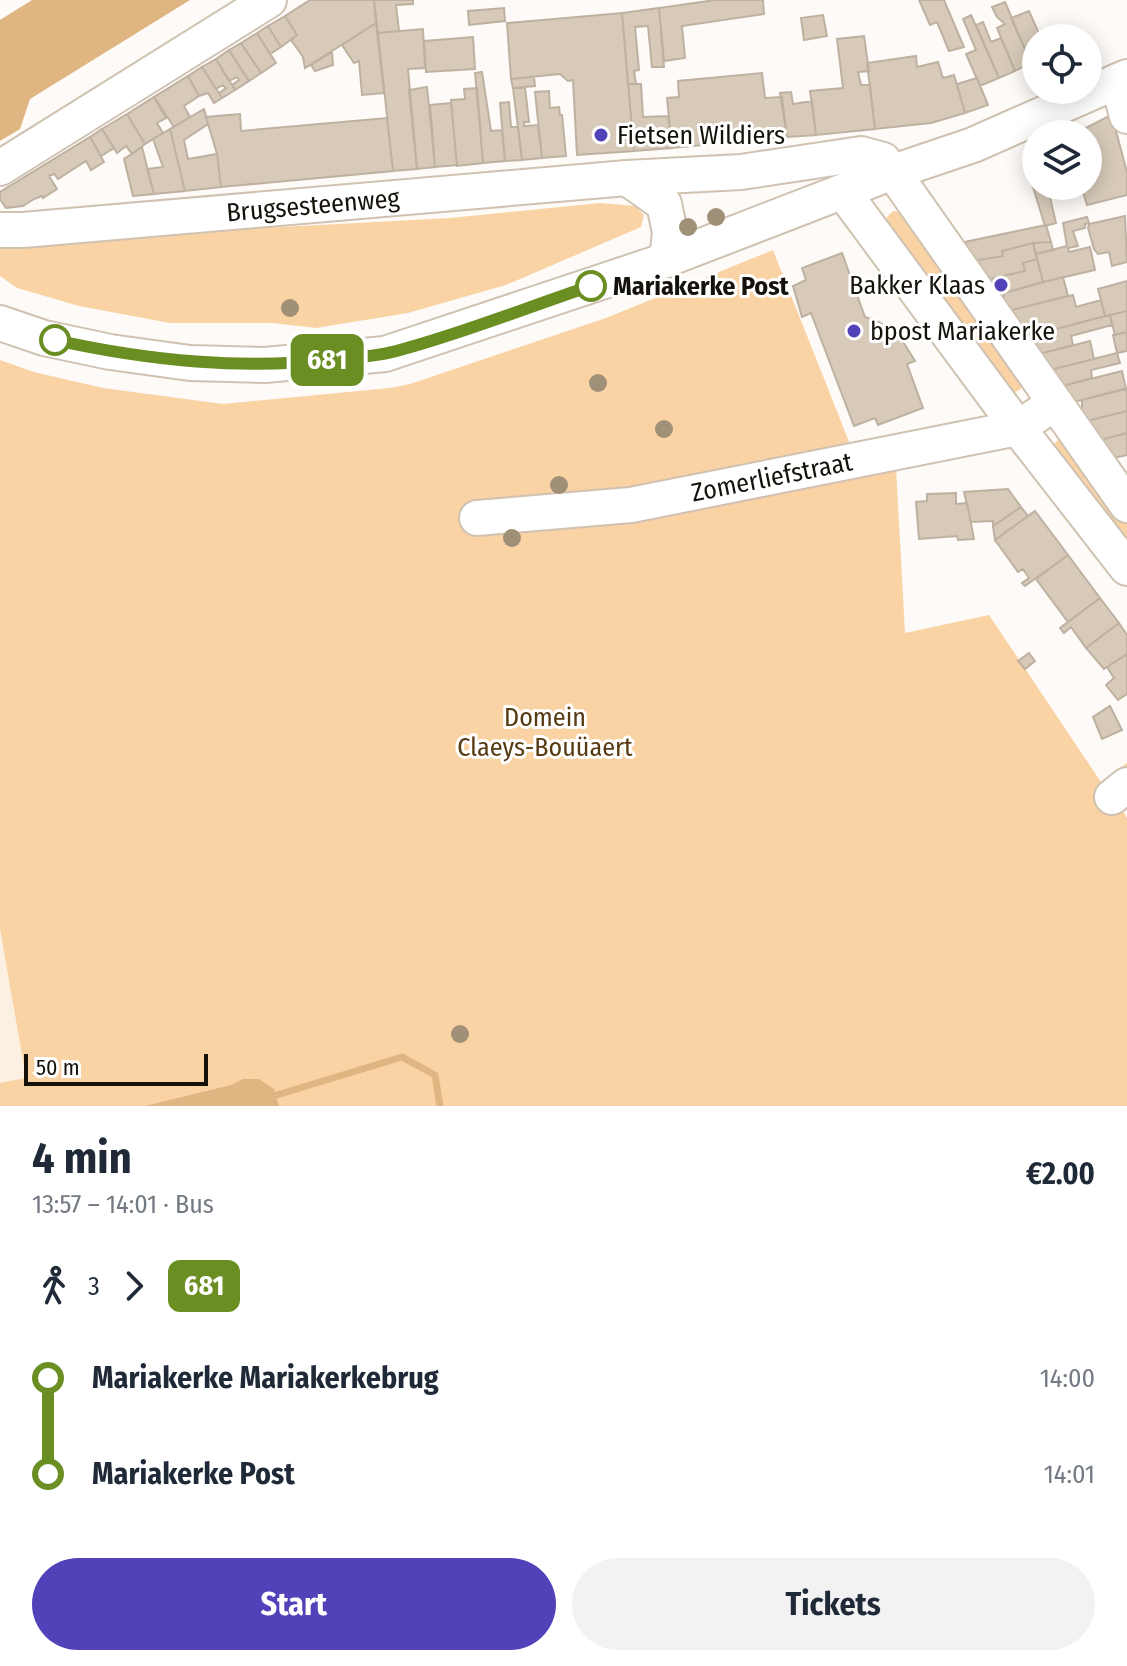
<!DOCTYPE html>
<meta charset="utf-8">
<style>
body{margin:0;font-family:"Fira Sans Condensed",sans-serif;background:#f2f2f3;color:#1f2937;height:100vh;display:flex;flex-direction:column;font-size:30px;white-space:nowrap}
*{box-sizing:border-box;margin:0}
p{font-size:26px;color:#747a83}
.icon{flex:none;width:44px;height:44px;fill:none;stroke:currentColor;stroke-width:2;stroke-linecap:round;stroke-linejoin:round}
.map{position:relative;height:1106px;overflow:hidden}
.sheet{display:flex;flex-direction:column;background:#fff;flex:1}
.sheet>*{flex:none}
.badge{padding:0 16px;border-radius:12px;font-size:28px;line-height:52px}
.fabs{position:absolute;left:1022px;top:24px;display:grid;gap:16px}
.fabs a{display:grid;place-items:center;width:80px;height:80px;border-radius:50%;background:#fff;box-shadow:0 4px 20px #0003;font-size:40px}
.scale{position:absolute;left:24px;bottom:20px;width:184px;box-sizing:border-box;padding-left:8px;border:4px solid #15110b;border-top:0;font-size:22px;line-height:28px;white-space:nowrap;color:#15110b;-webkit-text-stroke:6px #fff;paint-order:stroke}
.map>.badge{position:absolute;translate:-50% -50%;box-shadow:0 0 0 4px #fff}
.legs{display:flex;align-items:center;gap:12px;height:88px;padding:0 32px;font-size:26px}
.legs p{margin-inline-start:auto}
.headline{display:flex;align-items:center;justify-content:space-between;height:136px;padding:0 32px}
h1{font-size:44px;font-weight:700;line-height:60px}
.primary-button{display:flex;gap:16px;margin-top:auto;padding:16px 32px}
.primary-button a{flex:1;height:92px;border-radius:48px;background:#5142ba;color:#fff;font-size:32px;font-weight:700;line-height:92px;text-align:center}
.primary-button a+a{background:#f2f2f3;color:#1f2937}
ul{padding:0 32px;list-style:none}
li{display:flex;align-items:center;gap:28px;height:96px;font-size:30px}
li i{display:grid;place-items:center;width:12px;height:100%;margin:0 10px;background:currentColor}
li i::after{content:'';width:20px;height:20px;margin:-10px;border:6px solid;border-radius:50%;background:#fff}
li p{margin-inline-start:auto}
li:first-child i{background:linear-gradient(#0000 50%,currentColor 0)}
li:last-child i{background:linear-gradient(currentColor 50%,#0000 0)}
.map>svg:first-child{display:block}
</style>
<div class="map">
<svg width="1127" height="1106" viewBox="0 0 1127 1106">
<rect width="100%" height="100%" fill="#fdfaf7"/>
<!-- built -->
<path fill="#fcf0e3" d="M0,929L26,1079L0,1083Z"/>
<!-- green -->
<path fill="#fad3a5" d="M600,203L635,206L644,215L641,227L506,285L408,313L316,328L272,323H170L79,306L17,288L0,276V235L81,238L450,218Z
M893,211L901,212L1022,384L1021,389L1015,392L1007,391L883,227L887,217Z
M773,250L863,477L896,468L905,633L989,615L1101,782L1127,763V808L1123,811L1127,818V1106H0V1083L26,1078L0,929V360L34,372L103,388L223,404L390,388L410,384L606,318Z
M1061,437L1067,440L1127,524V551L1051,447Z"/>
<!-- water -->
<path fill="#dfb682" d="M32,0H190L30,99L20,129L0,141V20Z
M243,1079H259L274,1089L279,1106H145L231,1085Z"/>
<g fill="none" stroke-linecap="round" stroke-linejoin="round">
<!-- stream -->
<path stroke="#dfb682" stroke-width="7" d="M267,1098L402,1057L435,1075L440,1106"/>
</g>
<!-- building -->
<path fill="#d7cab9" stroke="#beb1a1" stroke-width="2" d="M310,0H374L376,23L305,68L303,57L291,40L297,35L285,16Z
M374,0H413V4L396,5L399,31L378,33Z
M715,0H763L764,14L682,26L685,58L664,61L659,8Z
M919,0H944L964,47L949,51L937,22L930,25Z
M1005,2L1031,63L1015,71L997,28L1005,24L997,17L992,7Z
M504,8L505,21L469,25L468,11Z
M659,8L664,67H652L648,26L635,27L639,70L634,71L636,84H628L622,13Z
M1029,11L1041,38H1036V61L1031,63L1011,18Z
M622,13L634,151L577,155L573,80L568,81L560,74L511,79L507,23Z
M823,15L827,36L804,40L801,18Z
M971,15L999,78L980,86L966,54L976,50L963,19Z
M285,16L297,35L281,47L268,26Z
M983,22L991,42L1001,38L1015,71L999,78L976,25Z
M376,23L384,93L362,95L359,61L354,63L342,45Z
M268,26L281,47L270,54L257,33Z
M423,29L425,68L408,69L417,169L393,171L378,33Z
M257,33L276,63L261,73L241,43Z
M864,36L869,71L858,72L861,85H870L875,129L816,135L810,91L843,88L837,39Z
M473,37L475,69L426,72L424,41Z
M241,43L261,73L249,81L229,50Z
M229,50L249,81L235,90L232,85L239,80L237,77L229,81L216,59Z
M332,52L333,65L315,71L311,65Z
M916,56L917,67L938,62L943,78L954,75L965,113L931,123L875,129L867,63Z
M216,59L235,90L222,98L219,93L226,88L223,85L216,89L202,67Z
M202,67L222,98L214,103L208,93L199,96L188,76Z
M482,72L491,131L502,130L505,161L483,163L475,73Z
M762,73L765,98L782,97L787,137L672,148L667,98L679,97L678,81Z
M188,76L199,96L184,106L190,117L174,127L154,97Z
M534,77L535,86L513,88L511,79Z
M977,78L988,105L965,113L957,84Z
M628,84H641L643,117L668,116L672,148L634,151Z
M427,87L435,167L417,169L409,90Z
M525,87L529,122H524V126L538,125L542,158L522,160L513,88Z
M477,88L483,163L457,166L451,100L465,99L464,89Z
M549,91L550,108L559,107L560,115H562L566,156L542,158L535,92Z
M791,92L793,104L812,101L816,135L787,137L780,93Z
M154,97L166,118L157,123L163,133L145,144L127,114Z
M509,102L511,127H518L522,160L505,161L500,103Z
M451,103L457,165L435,167L430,105Z
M204,109L208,124L184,140L188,159L217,154L221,187L185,191L170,129Z
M127,114L145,144L132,154L126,146L117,153L102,129Z
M240,114L241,131L387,118L393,171L221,187L217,154L206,117Z
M1107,117L1113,120L1127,172V195L1087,205L1081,186H1088V134H1074Z
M102,129L114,148L101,156L90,137Z
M170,129L185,191L154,194L147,169L163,167L153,139Z
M90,137L104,162L91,170L86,161L58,179L54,174L49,176L57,189L43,198L42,196L34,199L23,206L6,208L0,199V192Z
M142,147L154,194L133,196L124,159Z
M1036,155V186L1060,187L1049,193L1056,223L1045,226L1025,161Z
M1125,216L1127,262L1112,266L1109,252L1098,254L1094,249L1088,228L1089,224Z
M1087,217L1089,223L1085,224V228L1073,231L1078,246L1068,248L1069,252L1090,247L1095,270L1043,282L1036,254L1067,246L1063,223Z
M1046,225L1051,242L1033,243L1002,251L1003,256L973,261L960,243Z
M1051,242L1053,250L1036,254L1033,243Z
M1033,243L1037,259L1023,263L1025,271L986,280L973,261L1003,256L1002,251Z
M842,253L865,317L879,322L902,340L915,361L907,364L923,408L878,425L875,418L854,426L811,313L802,317L793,286L806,280L802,268Z
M1037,259L1043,282L997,295L986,280L1025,271L1023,263Z
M1063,277L1068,296L1008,311L1004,305V293Z
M1127,281V311L1105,316L1098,289Z
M1073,295L1076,307L1101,300L1105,316L1026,337L1008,311Z
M1127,311V332L1115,335L1110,315Z
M1110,315L1112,325L1071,336L1073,345L1039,354L1035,345L1033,335Z
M1127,332V351L1117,353L1113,335Z
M1090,341L1094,359L1050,370L1039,354Z
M1117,353L1120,363L1091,370L1092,378L1062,386L1050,370Z
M1122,371L1126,389L1082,400L1073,402L1062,386Z
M1127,388V411L1087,421L1082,414V400Z
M1127,411V433L1100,440L1087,421Z
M1127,433V455L1114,458L1100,440Z
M1008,489L1021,507L993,526V521L971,522L964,492Z
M956,493V504L967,503L974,539L958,540L957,536L919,539L916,502L927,501V494Z
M1021,507L1028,516L995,540L993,526Z
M1035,511L1068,555L1025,586L1022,583L1029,578L1023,569L1018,572L995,540Z
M1068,555L1100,598L1068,622L1036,579Z
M1100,598L1119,623L1086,648L1071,627L1064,633L1060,628Z
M1119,623L1127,635V654L1104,669L1086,648Z
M1029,653L1035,661L1025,669L1018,661Z
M1127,654V694L1118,700L1106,685L1114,678L1107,667Z
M1110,706L1122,730L1102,739L1093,717Z"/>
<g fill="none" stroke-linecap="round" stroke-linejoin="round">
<defs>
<g id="minor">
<path d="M1118,81L1127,116"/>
<path d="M0,168L269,0"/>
<path d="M627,178L664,204L670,232L667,260"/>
<path d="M844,193L1018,428L1127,568"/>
<path id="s1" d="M0,230H23L627,178L741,172L861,154L883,160L893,172L1127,505"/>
<path d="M0,323L44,338L110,352L190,363L265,365L385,354L652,265L893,172L973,145L1127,77"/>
<path id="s2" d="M477,518L631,505L1018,428L1055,403"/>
<path d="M1112,797L1127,785"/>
</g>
</defs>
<!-- minor casing -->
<use href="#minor" stroke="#d0c2b2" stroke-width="38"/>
<!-- minor -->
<use href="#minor" stroke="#fff" stroke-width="34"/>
</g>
<!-- trees -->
<g fill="#a19078">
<circle cx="716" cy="217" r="9"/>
<circle cx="688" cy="227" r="9"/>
<circle cx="290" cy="308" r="9"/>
<circle cx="598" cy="383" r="9"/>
<circle cx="664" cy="429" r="9"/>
<circle cx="559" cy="485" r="9"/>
<circle cx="512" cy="538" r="9"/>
<circle cx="460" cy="1034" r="9"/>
</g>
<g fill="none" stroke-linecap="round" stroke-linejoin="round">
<defs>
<path id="line-1" d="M55,340C150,361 242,370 339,359C360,357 380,356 400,350C464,333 528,307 591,286"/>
</defs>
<!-- line-1 casing -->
<use href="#line-1" stroke="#fff" stroke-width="18"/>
<!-- line-1 -->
<use href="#line-1" stroke="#6b8e23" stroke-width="12"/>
</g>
<!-- markers -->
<g fill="#5142ba" stroke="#fff" stroke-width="3">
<circle cx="601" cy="135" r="8"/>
<circle cx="1001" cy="285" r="8"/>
<circle cx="854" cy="331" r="8"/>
</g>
<g fill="#fff" stroke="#6b8e23" stroke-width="4">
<circle cx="591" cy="286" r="14"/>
<circle cx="55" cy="340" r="14"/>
</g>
<g text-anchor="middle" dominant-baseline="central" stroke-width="6" stroke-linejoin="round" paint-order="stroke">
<!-- poi labels -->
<g font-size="26" fill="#15110b" stroke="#fff" text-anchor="start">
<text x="617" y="135">Fietsen Wildiers</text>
<text x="985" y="285" text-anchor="end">Bakker Klaas</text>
<text x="870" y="331">bpost Mariakerke</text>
</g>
<!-- street labels -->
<g font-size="26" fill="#15110b" stroke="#fff">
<text stroke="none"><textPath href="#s1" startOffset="314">Brugsesteenweg</textPath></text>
<text stroke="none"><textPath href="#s2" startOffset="298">Zomerliefstraat</textPath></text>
</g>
<!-- stop labels -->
<g font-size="26" font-weight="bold" fill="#15110b" stroke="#fff" text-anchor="start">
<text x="613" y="286">Mariakerke Post</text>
</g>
<!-- park labels -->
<g font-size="26" fill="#563a11" stroke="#fff">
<text x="545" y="717">Domein<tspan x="545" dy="30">Claeys-Bouüaert</tspan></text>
</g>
</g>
</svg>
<div class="fabs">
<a><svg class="icon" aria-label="locate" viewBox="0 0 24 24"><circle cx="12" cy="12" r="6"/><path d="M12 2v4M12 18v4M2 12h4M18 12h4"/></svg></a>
<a><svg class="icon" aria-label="layers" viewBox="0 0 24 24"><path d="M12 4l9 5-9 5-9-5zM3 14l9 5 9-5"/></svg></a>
</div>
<div class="scale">50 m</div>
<b class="badge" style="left:327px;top:360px;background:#6b8e23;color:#fff">681</b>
</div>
<section class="sheet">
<div class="headline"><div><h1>4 min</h1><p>13:57 – 14:01 · Bus</p></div><b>€2.00</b></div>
<div class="legs"><svg class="icon" aria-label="walk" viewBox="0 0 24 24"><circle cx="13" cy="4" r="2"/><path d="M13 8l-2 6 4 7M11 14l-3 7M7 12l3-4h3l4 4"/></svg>3<svg class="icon" aria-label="forward" viewBox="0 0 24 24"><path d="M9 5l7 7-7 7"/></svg><b class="badge" style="background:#6b8e23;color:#fff">681</b></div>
<ul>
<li><i style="color:#6b8e23"></i><b>Mariakerke Mariakerkebrug</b><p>14:00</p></li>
<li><i style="color:#6b8e23"></i><b>Mariakerke Post</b><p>14:01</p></li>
</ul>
<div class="primary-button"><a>Start</a><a>Tickets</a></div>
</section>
